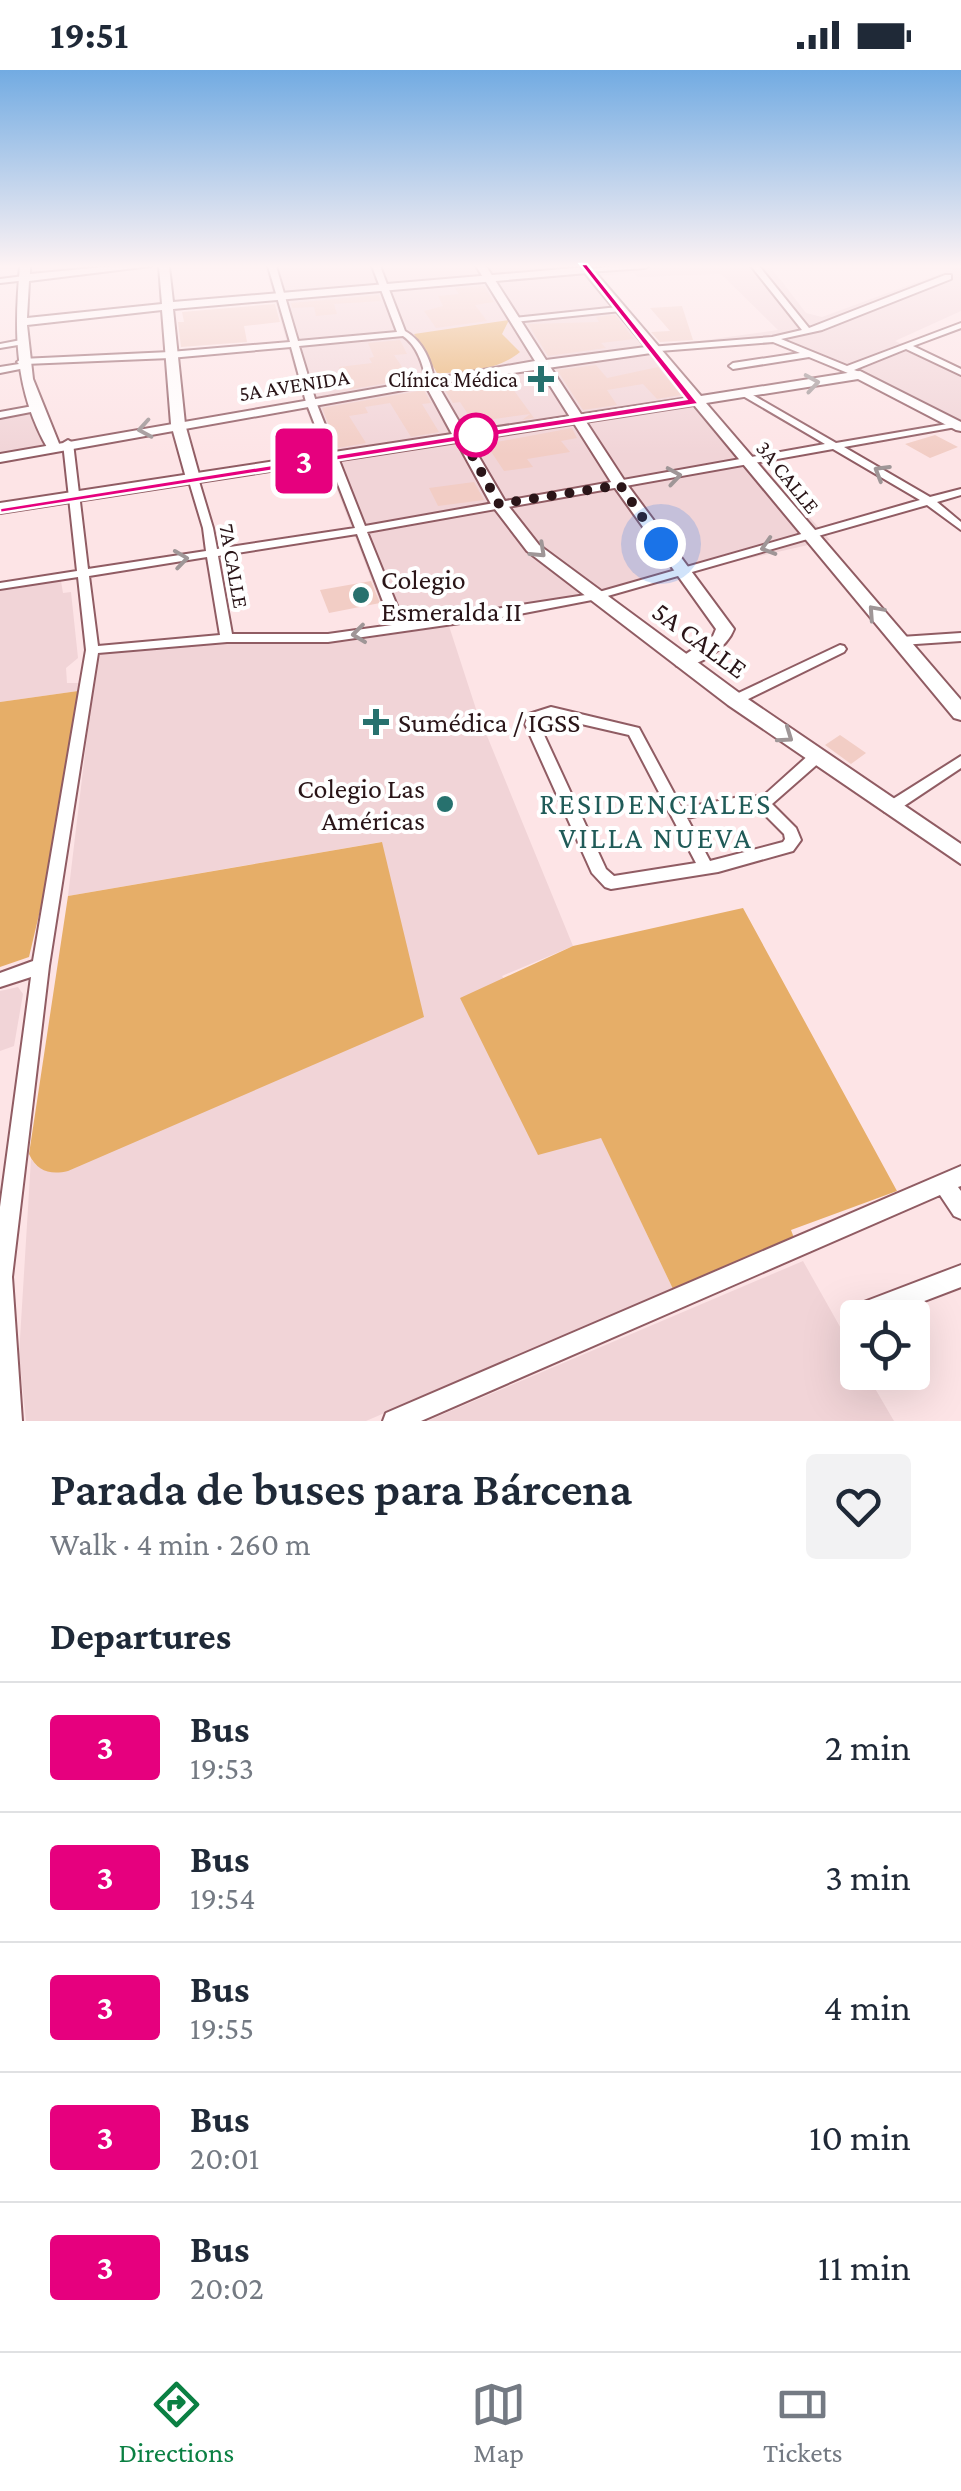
<!DOCTYPE html>
<meta charset="utf-8">
<style>
body{margin:0;font-family:"Crimson Pro",serif;background:#f2f2f3;color:#1f2937;height:100vh;display:flex;flex-direction:column;font-size:38px;white-space:nowrap}
*{box-sizing:border-box;margin:0}
p{font-size:32px;color:#747a83}
.icon{flex:none;width:55px;height:55px;fill:none;stroke:currentColor;stroke-width:2;stroke-linecap:round;stroke-linejoin:round}
.map{position:relative;height:1351px;overflow:hidden}
.drawer{display:flex;flex-direction:column;background:#fff;flex:1}
.drawer>*{flex:none}
.badge{padding:0 20px;border-radius:8px;font-size:35px;line-height:65px}
.buttons{position:absolute;left:840px;top:1230px;display:grid;gap:20px}
.buttons a{display:grid;place-items:center;width:90px;height:90px;border-radius:10px;background:#fff;box-shadow:0 10px 40px #0002;font-size:50px}
.you{position:absolute;width:50px;height:50px;margin:-25px;border:8px solid #fff;border-radius:50%;background:#1a73e8;box-shadow:0 0 0 15px #1a73e833}
.map>.badge{position:absolute;translate:-50% -50%;box-shadow:0 0 0 5px #fff}
h2{padding:0 50px;font-size:38px;line-height:90px}
.round{display:grid;place-items:center;flex:none;width:105px;height:105px;border-radius:10px;background:#f2f2f3}
.overview{display:flex;align-items:center;justify-content:space-between;height:170px;padding:0 50px}
h1{font-size:48px;font-weight:600;line-height:75px}
ul{padding:0;list-style:none}
li{display:flex;align-items:center;gap:30px;height:130px;padding:0 50px;border-top:2px solid #e0e1e3}
li div{flex:1}
li b{display:block;font-size:38px}
li em{font-style:normal}
li .badge{min-width:110px;font-weight:700;text-align:center}
.status{display:flex;justify-content:space-between;align-items:center;height:70px;padding:0 50px;background:#fff;direction:ltr}
.status svg{height:28px;fill:currentColor}
.dock{display:flex;justify-content:space-around;align-items:center;height:140px;border-top:2px solid #e0e1e3;background:#fff;font-size:28px;color:#747a83}
.dock a{display:grid;justify-items:center;gap:5px}
.dock .selected{color:#0b8043}
.map>svg:first-child{display:block}
</style>
<div class="status"><b>19:51</b><svg viewBox="0 0 49 12"><path d="M0 12V9h3v3zM5 12V6h3v6zM10 12V3h3v9zM15 12V0h3v12zM26 1h20v11H26zM47 4h2v5h-2z"/></svg></div>
<div class="map">
<svg width="961" height="1351" viewBox="0 0 961 1351">
<rect width="100%" height="100%" fill="#fde4e6"/>
<!-- built -->
<path fill="#f1d4d7" fill-rule="evenodd" d="M265,196H770L806,243L822,247L961,196V241L895,271L961,302V355L856,299L780,269L658,279L830,470L587,525L390,558L306,339ZM634,203L637,207L721,204L778,260L656,277L599,206Z
M30,341L45,374L0,384V347Z
M61,511L63,523L71,522L78,588L66,598L67,613H80L78,621L0,632V520Z
M449,556L476,639L573,876L502,906L601,1067L673,1219L366,1351H26L19,1285L31,1089L37,1096L381,772L68,826L96,591L102,583L227,572H343Z
M18,917L23,924L14,976L0,981V921Z
M803,1191L857,1287L858,1302L866,1303L894,1351H427Z"/>
<!-- green -->
<path fill="#e6ae68" d="M509,250L502,264L520,282C499,300 463,303 437,303L414,264Z
M78,621L63,743L29,887L0,897V632Z
M382,772L424,947L68,1101C51,1105 37,1102 29,1084L68,826Z
M743,838L897,1121L791,1160L794,1168L673,1219L601,1068L538,1085L460,928L573,876Z"/>
<!-- building -->
<path fill="#f2cdc5" d="M484,216L494,232L475,235L487,251L436,258L424,241L443,236L438,226L459,224L455,218Z
M379,225L381,231L334,234L337,244L316,246L314,237L292,238L291,233Z
M275,234L280,252L244,256L247,272L181,277L178,252H184L182,242Z
M682,236L693,270L660,272L651,262L670,261L650,238Z
M615,245L634,269L601,273L606,278L548,286L528,254L599,252L596,247Z
M400,270L407,284L394,285L410,309L330,323L350,319L339,297L372,293L369,288L374,287L368,273Z
M596,295L607,308L658,297L681,325L657,329L643,314L607,320L617,335L583,340L557,300Z
M505,308L534,348L522,350L530,344L473,352L460,332L453,333L443,317Z
M424,320L431,333L422,334L439,362L411,367L390,333L365,337L368,343L349,346L366,373L338,378L322,338Z
M572,358L577,368L561,371L570,382L527,389L533,397L504,401L486,374Z
M935,365L958,377L930,388L905,374Z
M474,412L484,430L438,436L429,418Z
M371,511L380,533L329,543L320,520Z
M840,665L856,676L866,683L851,694L825,675Z"/>
<g fill="none" stroke-linecap="round" stroke-linejoin="round">
<defs>
<path id="street" d="M268,196H276L298,271L397,262L372,196H380L405,261C423,271 432,292 434,312L430,315L426,312C424,296 417,275 403,266L299,276L316,332L365,456L825,374L743,326L742,324L746,321L836,373L959,352L961,354L956,357L844,377L930,427L961,419V425L937,432L961,452V460L927,435L597,529L509,546L328,572H227L98,583L49,896L12,1207L22,1351H0V1137L31,907L0,917V903L33,891L86,580L78,507L0,519V513L77,501L63,373L68,370L73,373L88,499L206,481L203,458L188,408L193,405L198,408L213,458L217,479L355,458L306,332L291,277L170,288L25,294V298L0,303V297L19,294L17,292L21,289L170,282L290,272ZM833,379L920,430L592,524L404,553L367,462ZM357,464L392,555L328,564H232L218,486ZM207,487L220,565L98,576L89,506Z
M615,196H649L645,198L587,202L583,200Z
M751,196H759L809,258L945,205H951V209L822,260L781,269L847,296L961,253V258L913,276L961,299V305L906,279L854,300L863,303V307L860,308L809,287L733,299L729,296L733,293L800,283L773,272L647,282L646,280L650,277L772,267L802,260Z
M24,206H27V210L0,213V209Z
M618,237L622,239L621,241L514,252L510,250L514,248Z
M21,270L25,272L24,274L0,278V274Z
M33,336L36,337V341L0,348V342Z
M961,563V571L901,575L895,571L901,567Z
M840,575L844,576L846,579L844,582L740,633H730L728,630L730,627Z
M551,637L639,658L682,738L750,725L761,728L811,683H821L823,687L821,691L772,734L796,758L801,770L793,781L718,802L611,819L605,817L592,803L525,654L529,644ZM551,647L629,665L696,793L614,806L606,799L539,654L540,650ZM750,735L758,738L784,764L785,769L783,772L710,791L687,748Z
M961,686V698L895,742H885L883,738L885,734Z
M961,1096V1116L958,1117L961,1121V1149L954,1146L940,1125L421,1351H383L386,1343Z
M961,1195V1217L880,1248H858L856,1251L853,1243L856,1235Z"/>
<path id="secondary" d="M20,196H30V204L115,196H151L29,211L27,248L162,234L159,196H169L173,232L587,197L592,200L587,203L173,239L185,354L200,408L193,412L186,408L171,354L162,240L27,255L33,309L60,376L48,379C14,320 14,261 20,196Z
M539,292H547L626,413L734,559C727,578 697,599 677,596L674,592L713,566L716,559L613,415L537,295Z"/>
<path id="primary" d="M476,196H486L546,290L646,277L579,196H590L701,326L860,301L961,352V361L956,360L858,309L706,333L961,630V650L954,648L694,335L469,370L506,433L539,475L742,625L961,774V794L728,635L527,481L491,434L457,372L0,443V433L452,364L426,316L0,392V384L535,291ZM651,283L688,328L465,362L437,314Z"/>
</defs>
<!-- street casing -->
<use href="#street" stroke="#905c63" stroke-width="4"/>
<!-- secondary casing -->
<use href="#secondary" stroke="#905c63" stroke-width="4"/>
<!-- primary casing -->
<use href="#primary" stroke="#905c63" stroke-width="4"/>
<!-- street -->
<use href="#street" fill="#fff" fill-rule="evenodd"/>
<!-- secondary -->
<use href="#secondary" fill="#fff" fill-rule="evenodd"/>
<!-- primary -->
<use href="#primary" fill="#fff" fill-rule="evenodd"/>
</g>
<!-- one-way arrows -->
<defs><path id="oneway-chevron" d="M-2-3.5L2.5 0L-2 3.5" fill="none" stroke-width="1.6" stroke-linecap="round" stroke-linejoin="round" transform="scale(2.5)"/></defs>
<g stroke="#9f9697">
<use href="#oneway-chevron" transform="translate(812 313) rotate(-9)"/>
<use href="#oneway-chevron" transform="translate(145 359) rotate(170)"/>
<use href="#oneway-chevron" transform="translate(881 402) rotate(-149)"/>
<use href="#oneway-chevron" transform="translate(674 406) rotate(-9)"/>
<use href="#oneway-chevron" transform="translate(768 477) rotate(163)"/>
<use href="#oneway-chevron" transform="translate(539 481) rotate(43)"/>
<use href="#oneway-chevron" transform="translate(181 489) rotate(-8)"/>
<use href="#oneway-chevron" transform="translate(875 542) rotate(-132)"/>
<use href="#oneway-chevron" transform="translate(359 564) rotate(173)"/>
<use href="#oneway-chevron" transform="translate(786 666) rotate(35)"/>
</g>
<!-- sky -->
<linearGradient id="sky" x2="0" y2="1"><stop stop-color="#72abe2"/><stop offset="0.51" stop-color="#fef3f4"/><stop offset="1" stop-color="#fef3f4" stop-opacity="0"/></linearGradient>
<rect width="961" height="385" fill="url(#sky)"/>
<!-- line -->
<path fill="#e6007e" stroke="#fff" stroke-width="2.5" d="M580,194H587L699,334L0,443V438L686,329Z"/>
<g fill="none" stroke-linecap="round" stroke-linejoin="round">
<!-- walk -->
<path stroke="#2a1518" stroke-width="10" stroke-dasharray="0 18" d="M476,365L462,367L499,434L620,415L661,474"/>
</g>
<!-- markers -->
<g fill="#27716e" stroke="#fff" stroke-width="4">
<path d="M536 294h10v10h10v10h-10v10h-10v-10h-10v-10h10z"/>
<circle cx="361" cy="525" r="10"/>
<path d="M371 637h10v10h10v10h-10v10h-10v-10h-10v-10h10z"/>
<circle cx="445" cy="734" r="10"/>
</g>
<circle fill="#fff" stroke="#e6007e" stroke-width="5" cx="476" cy="365" r="20"/>
<g text-anchor="middle" dominant-baseline="central" stroke-width="8" stroke-linejoin="round" paint-order="stroke">
<!-- far-poi labels -->
<g font-size="22" fill="#2a1518" stroke="#fff" text-anchor="end">
<text x="518" y="309">Clínica Médica</text>
</g>
<!-- far-street labels -->
<g font-size="22" fill="#2a1518" stroke="#fff">
<text transform="translate(294 315) rotate(-9)">5A AVENIDA</text>
<text transform="translate(788 407) rotate(51)">3A CALLE</text>
<text transform="translate(234 496) rotate(80)">7A CALLE</text>
</g>
<!-- poi labels -->
<g font-size="28" fill="#2a1518" stroke="#fff" text-anchor="start">
<text x="381" y="509">Colegio<tspan x="381" dy="32">Esmeralda II</tspan></text>
<text x="398" y="652">Sumédica / IGSS</text>
<text x="425" y="718" text-anchor="end">Colegio Las<tspan x="425" dy="32">Américas</tspan></text>
</g>
<!-- street labels -->
<g font-size="28" fill="#2a1518" stroke="#fff">
<text transform="translate(700 570) rotate(36)">5A CALLE</text>
</g>
<!-- neighbourhood labels -->
<g font-size="30" letter-spacing="2.5" fill="#205b58" stroke="#fff">
<text x="656" y="733">RESIDENCIALES<tspan x="656" dy="34">VILLA NUEVA</tspan></text>
</g>
</g>
</svg>
<div class="buttons">
<a><svg class="icon" aria-label="locate" viewBox="0 0 24 24"><circle cx="12" cy="12" r="6"/><path d="M12 2v4M12 18v4M2 12h4M18 12h4"/></svg></a>
</div>
<div class="you" style="left:661px;top:474px"></div>
<b class="badge" style="left:304px;top:391px;background:#e6007e;color:#fff">3</b>
</div>
<section class="drawer">
<div class="overview"><div><h1>Parada de buses para Bárcena</h1><p>Walk · 4 min · 260 m</p></div><a class="round"><svg class="icon" aria-label="heart" viewBox="0 0 24 24"><path d="M12 20l-8-8c-3-5 5-10 8-4 3-6 11-1 8 4z"/></svg></a></div>
<h2>Departures</h2>
<ul>
<li><span class="badge" style="background:#e6007e;color:#fff">3</span><div><b>Bus</b><p>19:53</p></div><em>2 min</em></li>
<li><span class="badge" style="background:#e6007e;color:#fff">3</span><div><b>Bus</b><p>19:54</p></div><em>3 min</em></li>
<li><span class="badge" style="background:#e6007e;color:#fff">3</span><div><b>Bus</b><p>19:55</p></div><em>4 min</em></li>
<li><span class="badge" style="background:#e6007e;color:#fff">3</span><div><b>Bus</b><p>20:01</p></div><em>10 min</em></li>
<li><span class="badge" style="background:#e6007e;color:#fff">3</span><div><b>Bus</b><p>20:02</p></div><em>11 min</em></li>
</ul>
</section>
<nav class="dock">
<a class="selected"><svg class="icon" aria-label="directions" viewBox="0 0 24 24"><path d="M12 3l9 9-9 9-9-9zM9 14v-3h6M13 9l2 2-2 2"/></svg>Directions</a>
<a><svg class="icon" aria-label="map" viewBox="0 0 24 24"><path d="M3 6l6-2 6 2 6-2v14l-6 2-6-2-6 2zM9 4v14M15 6v14"/></svg>Map</a>
<a><svg class="icon" aria-label="tickets" viewBox="0 0 24 24"><path d="M3 7h18v10H3zM15 7v10"/></svg>Tickets</a>
</nav>
